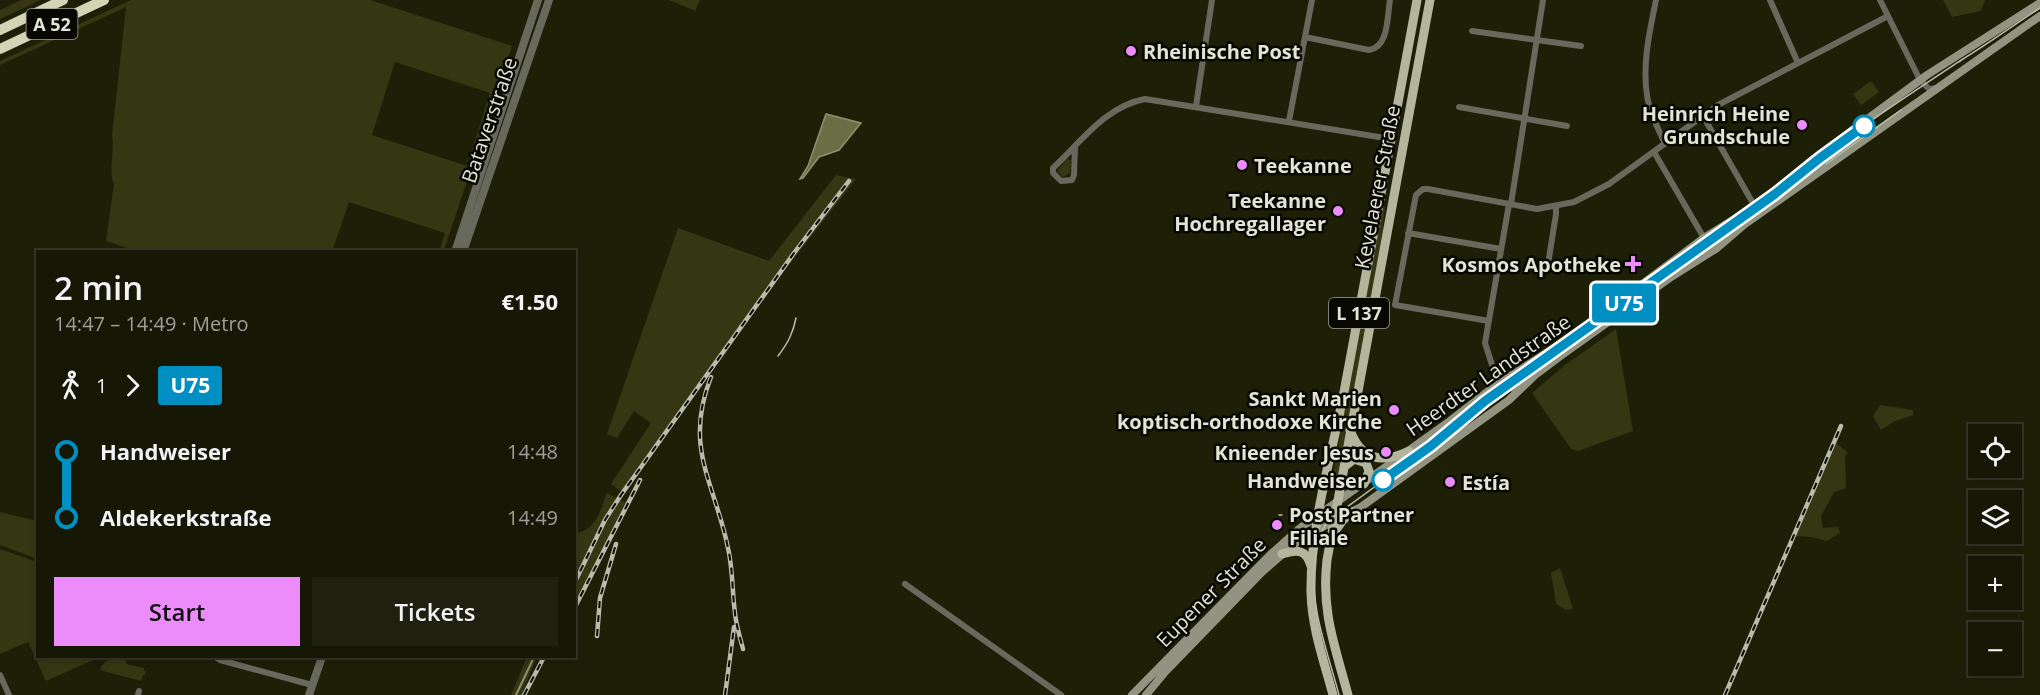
<!DOCTYPE html>
<meta charset="utf-8">
<style>
body{margin:0;font-family:"Open Sans",sans-serif;background:#1f200f;color:#f1f3f6;height:100vh;display:flex;flex-direction:column;font-size:22px;white-space:nowrap}
*{box-sizing:border-box;margin:0}
p{font-size:20px;color:#9e9f9a}
.icon{flex:none;width:33px;height:33px;fill:none;stroke:currentColor;stroke-width:2;stroke-linecap:round;stroke-linejoin:round}
.map{position:relative;flex:1;overflow:hidden}
.drawer{position:absolute;left:36px;top:250px;width:540px;height:408px;display:flex;flex-direction:column;background:#161705;border-radius:0px;box-shadow:0 3px 9px #0003,0 0 0 2px #353627}
.drawer>*{flex:none}
.badge{padding:0 12px;border-radius:4px;font-size:21px;line-height:39px}
.buttons{position:absolute;left:1968px;top:424px;display:grid;gap:12px}
.buttons a{display:grid;place-items:center;width:54px;height:54px;border-radius:0px;background:#161705;box-shadow:0 3px 9px #0003,0 0 0 2px #353627;font-size:30px}
.map>.badge{position:absolute;translate:-50% -50%;box-shadow:0 0 0 3px #fff}
.legs{display:flex;align-items:center;gap:9px;height:66px;padding:0 18px;font-size:20px}
.legs p{margin-inline-start:auto}
.overview{display:flex;align-items:center;justify-content:space-between;height:102px;padding:0 18px}
h1{font-size:33px;font-weight:600;line-height:45px}
.action{display:flex;gap:12px;margin-top:auto;padding:12px 18px}
.action a{flex:1;height:69px;border-radius:0px;background:#ec8cfb;color:#111;font-size:24px;font-weight:600;line-height:69px;text-align:center}
.action a+a{background:#1f200f;color:#f1f3f6}
ul{padding:0 18px;list-style:none}
li{display:flex;align-items:center;gap:21px;height:66px;font-size:22px}
li i{display:grid;place-items:center;width:9px;height:100%;margin:0 8px;background:currentColor}
li i::after{content:'';width:15px;height:15px;margin:-8px;border:4px solid;border-radius:50%;background:#161705}
li p{margin-inline-start:auto}
li:first-child i{background:linear-gradient(#0000 50%,currentColor 0)}
li:last-child i{background:linear-gradient(currentColor 50%,#0000 0)}
.map>svg:first-child{display:block}
</style>
<div class="map">
<svg width="2040" height="695" viewBox="0 0 2040 695">
<rect width="100%" height="100%" fill="#1e1f07"/>
<!-- green -->
<path fill="#353713" fill-rule="evenodd" d="M21,0H41L0,19V10Z
M131,0H370L512,46L444,250L440,249L445,233L349,202L332,252H139L106,241L114,184C108,173 115,151 112,135L126,7L0,65V61ZM395,62L490,93L467,166L372,135Z
M669,0H700L695,11Z
M1943,0H1985L1981,11L1952,17Z
M1871,81L1879,92L1861,105L1853,94Z
M1067,159L1071,160L1070,173L1063,177L1057,171Z
M836,175L856,179L721,352L621,491L611,484L651,423L634,411L617,438L607,434L678,228L769,261Z
M1382,205L1385,207L1382,236L1339,471L1335,485L1331,486Z
M1616,329L1633,431L1578,451L1571,449L1532,393L1565,365Z
M1880,405L1913,410V415L1893,422L1881,430L1873,416Z
M1836,443L1848,453L1845,456L1846,488L1834,492L1821,516L1823,528L1838,527L1840,533L1827,541L1811,537L1794,536L1820,474Z
M607,493L616,498L575,579V533C597,530 600,511 607,493Z
M620,500L626,502L575,605V588L605,526Z
M0,512L37,521V559L0,545Z
M0,549L37,562L38,657H100L46,681L28,642L0,654Z
M1560,568L1573,609L1566,610L1556,604L1551,573Z
M527,657H537L521,695H511Z
M115,658L125,659L127,664L144,668V671H146L145,675H143L141,681L100,670C103,662 107,660 115,658Z"/>
<!-- water -->
<path fill="#6b6e44" stroke="#8f9170" stroke-width="1.5" d="M826,114L861,123L839,150L819,157L803,178L800,179L808,166Z"/>
<g fill="none" stroke-linecap="round" stroke-linejoin="round">
<!-- stream -->
<path stroke="#8f9170" stroke-width="2" d="M516,695L534,657"/>
<!-- minor -->
<path stroke="#68695d" stroke-width="6" d="M1656,0C1650,30 1642,64 1647,95C1649,112 1658,128 1665,144
M1770,0L1798,63
M1880,0L1920,80L1929,89L1936,88
M1472,31L1581,46
M1305,37L1369,50C1389,47 1387,17 1390,0
M1196,106L1212,0
M1459,107L1567,126
M1703,116L1754,205
M1289,121L1312,0
M1075,147L1074,175L1072,180L1061,181L1053,173V168C1081,142 1106,106 1145,99L1391,139
M1654,152L1704,238
M1509,204L1485,343L1495,374L1501,382L1518,392
M1511,204L1543,0
M1408,233L1501,249
M1548,264L1556,214V207
M1489,321L1395,305L1416,195L1423,189H1428L1537,209L1574,202L1609,184L1718,105L1888,16
M905,584L1061,695
M215,657L220,660L312,685
M0,675L9,695
M138,695L139,691"/>
<!-- tertiary -->
<path stroke="#68695d" stroke-width="8" d="M455,252L538,0
M463,252L549,0
M309,695L322,657"/>
<!-- secondary -->
<path stroke="#929481" stroke-width="8" d="M1132,695L1270,555L1299,529L1450,421L1495,386L1574,335L1704,238L1733,220L1774,191L1812,160L1927,75L2040,3
M1146,695L1165,672L1262,572L1293,545L1311,533L1361,507L1509,400L1535,375L1559,357L1671,277L1717,248L1745,224L2040,16"/>
<!-- primary -->
<path stroke="#b3b69d" stroke-width="9" d="M1350,430C1361,460 1382,464 1409,451
M1344,467L1354,459L1366,463L1369,471L1364,484
M1333,534L1343,520L1353,512
M1282,554C1297,549 1306,549 1311,566
M1333,695C1324,661 1312,629 1311,593C1310,525 1331,459 1344,392C1368,262 1393,131 1417,0
M1348,695C1335,646 1321,612 1327,560L1430,0"/>
<!-- motorway -->
<path stroke="#d1d5b6" stroke-width="10" d="M0,30L63,0
M0,49L104,0"/>
<!-- tram -->
<path stroke="#babcab" stroke-width="1.5" d="M1826,164L1901,110
M778,356C788,343 793,333 796,318
M1279,515H1282
M1317,516L1338,511
M1339,695C1327,649 1309,607 1315,559C1317,544 1320,531 1329,520L1431,446L1485,401L1775,194C1834,144 1898,102 1963,59C1989,43 2014,25 2040,8"/>
<defs>
<path id="rail" d="M711,377C683,448 715,483 728,548C733,569 732,591 735,613C736,625 740,637 743,649
M574,584L605,520L621,495L794,253L849,181
M574,609L640,480
M597,636L600,598L616,544
M524,695L544,657
M725,695L734,627
M1725,695L1841,426"/>
</defs>
<!-- rail casing -->
<use href="#rail" stroke="#babcab" stroke-width="4.5"/>
<!-- rail -->
<use href="#rail" stroke="#080802" stroke-width="2" stroke-dasharray="7" stroke-linecap="butt"/>
</g>
<g fill="none" stroke-linecap="round" stroke-linejoin="round">
<defs>
<path id="line-1" d="M1383,480L1431,446L1485,401L1775,194L1820,158L1864,126"/>
</defs>
<!-- line-1 casing -->
<use href="#line-1" stroke="#fff" stroke-width="14"/>
<!-- line-1 -->
<use href="#line-1" stroke="#008fc2" stroke-width="9"/>
</g>
<!-- markers -->
<g fill="#ec8cfb" stroke="#080802" stroke-width="2">
<circle cx="1131" cy="51" r="6"/>
<circle cx="1802" cy="125" r="6"/>
<circle cx="1242" cy="165" r="6"/>
<circle cx="1338" cy="211" r="6"/>
<path d="M1630 255h6v6h6v6h-6v6h-6v-6h-6v-6h6z"/>
<circle cx="1394" cy="410" r="6"/>
<circle cx="1386" cy="452" r="6"/>
<circle cx="1450" cy="482" r="6"/>
<circle cx="1277" cy="525" r="6"/>
</g>
<g fill="#fff" stroke="#008fc2" stroke-width="3">
<circle cx="1864" cy="126" r="10"/>
<circle cx="1383" cy="480" r="10"/>
</g>
<g text-anchor="middle" dominant-baseline="central" stroke-width="5" stroke-linejoin="round" paint-order="stroke">
<!-- shield labels -->
<g fill="#080802" stroke="#a1a296" stroke-width="1.5">
<rect x="26.5" y="9" width="51" height="30" rx="4.5"/>
<rect x="1329" y="298" width="60" height="30" rx="4.5"/>
</g>
<g font-size="18" font-weight="bold" fill="#e2e4d5">
<text x="52" y="24">A 52</text>
<text x="1359" y="313">L 137</text>
</g>
<!-- poi labels -->
<g font-size="20" font-weight="bold" fill="#e2e4d5" stroke="#080802" text-anchor="end">
<text x="1143" y="51" text-anchor="start">Rheinische Post</text>
<text x="1790" y="113">Heinrich Heine<tspan x="1790" dy="23">Grundschule</tspan></text>
<text x="1254" y="165" text-anchor="start">Teekanne</text>
<text x="1326" y="200">Teekanne<tspan x="1326" dy="23">Hochregallager</tspan></text>
<text x="1621" y="264">Kosmos Apotheke</text>
<text x="1382" y="398">Sankt Marien<tspan x="1382" dy="23">koptisch-orthodoxe Kirche</tspan></text>
<text x="1374" y="452">Knieender Jesus</text>
<text x="1462" y="482" text-anchor="start">Estía</text>
<text x="1289" y="514" text-anchor="start">Post Partner<tspan x="1289" dy="23">Filiale</tspan></text>
</g>
<!-- street labels -->
<g font-size="20" fill="#e2e4d5" stroke="#080802">
<text transform="translate(489 120) rotate(-71)">Bataverstraße</text>
<text transform="translate(1377 187) rotate(-79)">Kevelaerer Straße</text>
<text transform="translate(1488 375) rotate(-35)">Heerdter Landstraße</text>
<text transform="translate(1211 592) rotate(-45)">Eupener Straße</text>
</g>
<!-- stop labels -->
<g font-size="20" font-weight="bold" fill="#e2e4d5" stroke="#080802" text-anchor="end">
<text x="1366" y="480">Handweiser</text>
</g>
</g>
</svg>
<div class="buttons">
<a><svg class="icon" aria-label="locate" viewBox="0 0 24 24"><circle cx="12" cy="12" r="6"/><path d="M12 2v4M12 18v4M2 12h4M18 12h4"/></svg></a>
<a><svg class="icon" aria-label="layers" viewBox="0 0 24 24"><path d="M12 4l9 5-9 5-9-5zM3 14l9 5 9-5"/></svg></a>
<a>+</a>
<a>−</a>
</div>
<b class="badge" style="left:1624px;top:303px;background:#008fc2;color:#fff">U75</b>
<section class="drawer">
<div class="overview"><div><h1>2 min</h1><p>14:47 – 14:49 · Metro</p></div><b>€1.50</b></div>
<div class="legs"><svg class="icon" aria-label="walk" viewBox="0 0 24 24"><circle cx="13" cy="4" r="2"/><path d="M13 8l-2 6 4 7M11 14l-3 7M7 12l3-4h3l4 4"/></svg>1<svg class="icon" aria-label="forward" viewBox="0 0 24 24"><path d="M9 5l7 7-7 7"/></svg><b class="badge" style="background:#008fc2;color:#fff">U75</b></div>
<ul>
<li><i style="color:#008fc2"></i><b>Handweiser</b><p>14:48</p></li>
<li><i style="color:#008fc2"></i><b>Aldekerkstraße</b><p>14:49</p></li>
</ul>
<div class="action"><a>Start</a><a>Tickets</a></div>
</section>
</div>
